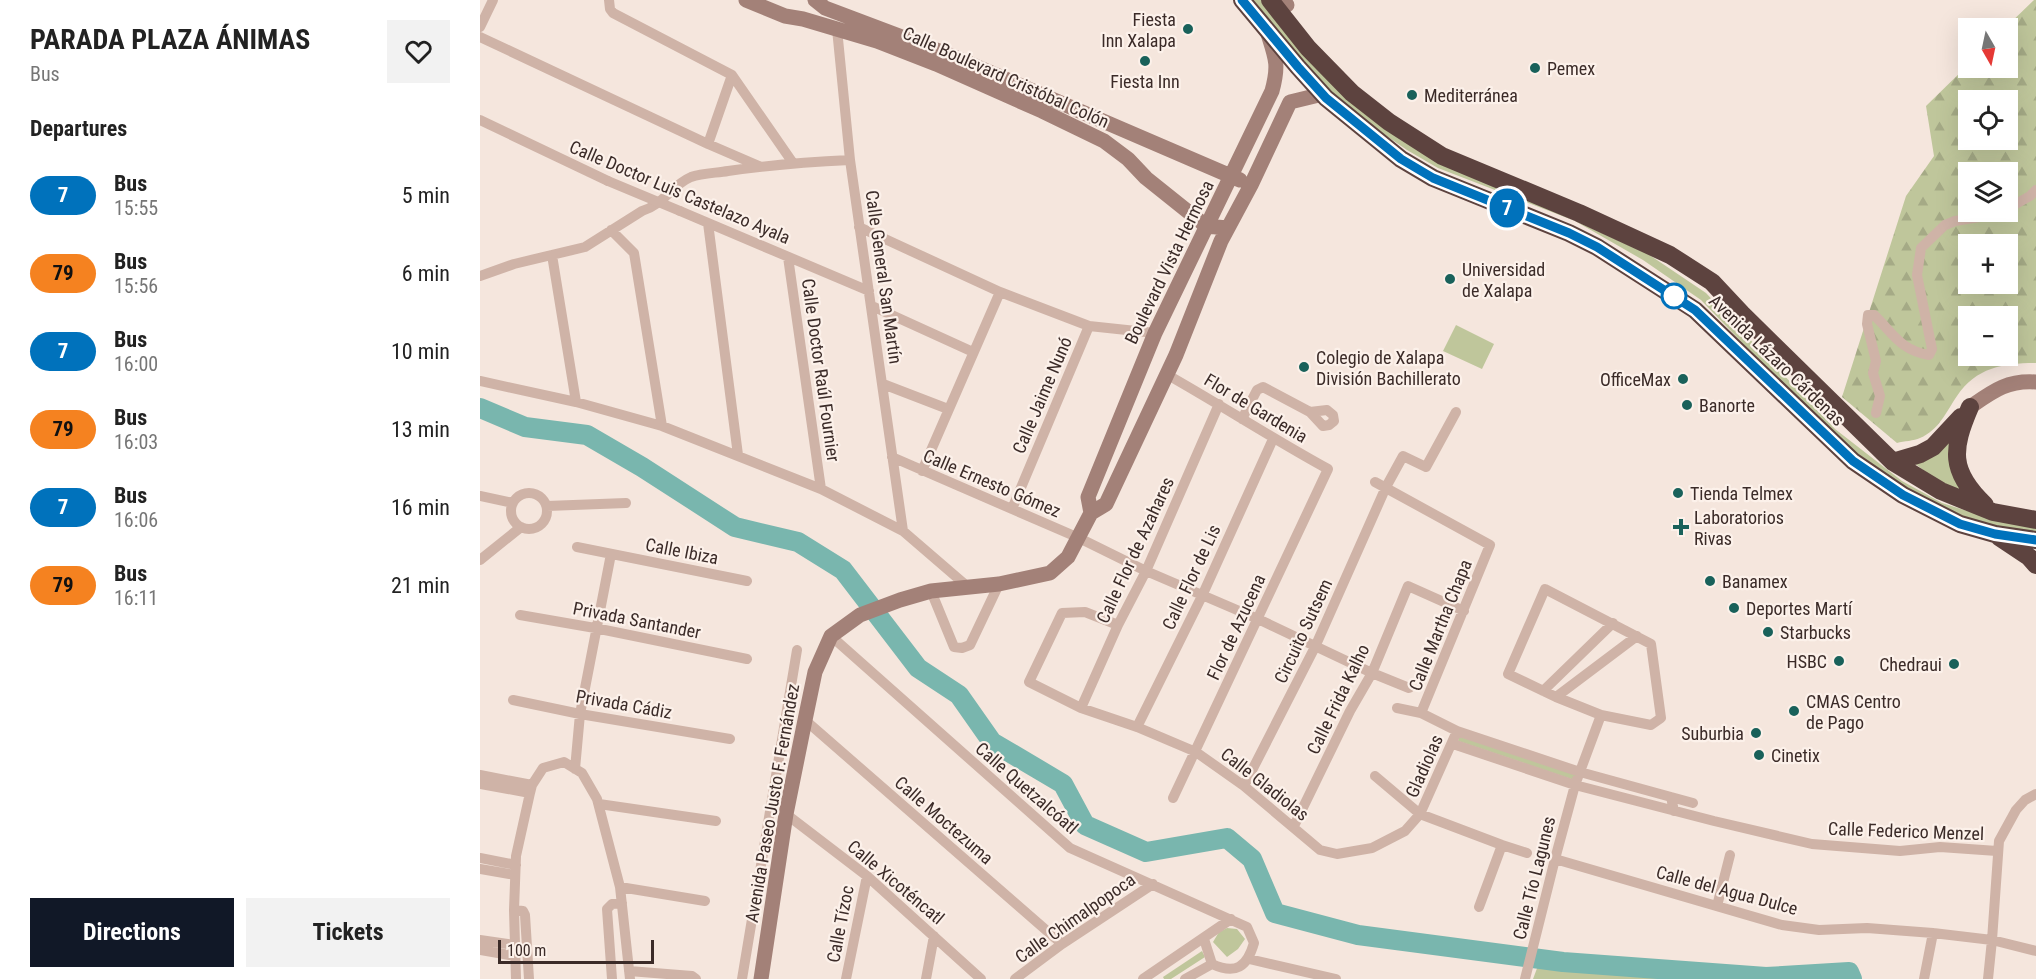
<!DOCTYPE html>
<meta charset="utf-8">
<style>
body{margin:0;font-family:"Roboto Condensed",sans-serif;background:#f2f2f2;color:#222;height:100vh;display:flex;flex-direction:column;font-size:22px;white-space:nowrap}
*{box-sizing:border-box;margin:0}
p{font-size:20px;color:#767676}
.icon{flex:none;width:33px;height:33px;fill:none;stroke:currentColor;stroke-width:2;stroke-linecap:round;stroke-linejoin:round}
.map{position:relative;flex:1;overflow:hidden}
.drawer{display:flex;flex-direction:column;background:#fff;width:480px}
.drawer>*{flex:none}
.badge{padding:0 12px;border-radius:20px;font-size:21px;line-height:39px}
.needle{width:39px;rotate:171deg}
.buttons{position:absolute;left:1478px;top:18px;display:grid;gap:12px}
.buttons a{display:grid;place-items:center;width:60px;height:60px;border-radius:0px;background:#fff;box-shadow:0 6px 24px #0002;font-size:30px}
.scale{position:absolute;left:18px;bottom:15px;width:156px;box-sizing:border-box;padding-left:6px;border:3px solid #3b2b28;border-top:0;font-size:16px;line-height:21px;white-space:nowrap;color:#3b2b28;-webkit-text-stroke:4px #fcf1ea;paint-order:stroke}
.map>.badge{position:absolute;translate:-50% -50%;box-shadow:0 0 0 3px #fff}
h2{padding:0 30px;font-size:22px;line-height:54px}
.round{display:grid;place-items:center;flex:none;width:63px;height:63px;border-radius:0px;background:#f2f2f2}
.overview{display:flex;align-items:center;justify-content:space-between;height:102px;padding:0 30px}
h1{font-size:28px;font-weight:700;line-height:45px}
.cta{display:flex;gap:12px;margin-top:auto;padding:12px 30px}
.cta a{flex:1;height:69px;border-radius:0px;background:#111827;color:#fff;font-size:24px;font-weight:700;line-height:69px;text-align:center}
.cta a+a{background:#f2f2f2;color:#222}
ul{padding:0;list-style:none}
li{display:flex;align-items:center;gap:18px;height:78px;padding:0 30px}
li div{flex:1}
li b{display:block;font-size:22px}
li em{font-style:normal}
li .badge{min-width:66px;font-weight:700;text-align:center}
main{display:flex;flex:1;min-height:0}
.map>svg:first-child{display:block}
</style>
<main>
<section class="drawer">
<div class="overview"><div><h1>PARADA PLAZA ÁNIMAS</h1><p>Bus</p></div><a class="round"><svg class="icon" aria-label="heart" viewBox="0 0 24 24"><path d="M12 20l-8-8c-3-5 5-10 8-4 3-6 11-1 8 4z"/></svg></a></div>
<h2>Departures</h2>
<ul>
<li><span class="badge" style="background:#0072bc;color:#fff">7</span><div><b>Bus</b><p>15:55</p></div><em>5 min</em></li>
<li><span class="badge" style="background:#f58220;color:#111">79</span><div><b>Bus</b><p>15:56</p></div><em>6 min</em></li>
<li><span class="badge" style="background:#0072bc;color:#fff">7</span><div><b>Bus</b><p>16:00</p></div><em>10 min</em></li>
<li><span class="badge" style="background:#f58220;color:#111">79</span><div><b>Bus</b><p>16:03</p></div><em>13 min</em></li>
<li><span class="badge" style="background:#0072bc;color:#fff">7</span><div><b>Bus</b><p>16:06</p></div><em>16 min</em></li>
<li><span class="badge" style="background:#f58220;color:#111">79</span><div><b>Bus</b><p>16:11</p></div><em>21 min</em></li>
</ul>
<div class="cta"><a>Directions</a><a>Tickets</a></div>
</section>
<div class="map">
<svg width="1556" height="979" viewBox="0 0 1556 979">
<defs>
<pattern id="forest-firs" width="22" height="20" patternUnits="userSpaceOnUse" patternTransform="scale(1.5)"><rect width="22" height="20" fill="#bfc69b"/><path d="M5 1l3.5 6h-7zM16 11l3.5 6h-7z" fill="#a5aa86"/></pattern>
<pattern id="park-tufts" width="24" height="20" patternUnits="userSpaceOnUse" patternTransform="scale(1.5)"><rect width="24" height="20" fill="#bfc69b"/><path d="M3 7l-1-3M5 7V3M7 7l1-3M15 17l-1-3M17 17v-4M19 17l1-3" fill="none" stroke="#a5aa86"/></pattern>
</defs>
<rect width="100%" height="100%" fill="#f5e6dd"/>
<!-- green -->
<path fill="#bfc69b" d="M766,0H785L827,51L959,159L1168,254L1226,293L1355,429L1422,481L1462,503L1516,520L1556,526V537L1459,511L1350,434L1221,300L1163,260L1095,221L958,168L927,150L848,96Z
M976,325L1014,344L1002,369L963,351Z
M1476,431L1489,495L1461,484L1433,462Z
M979,736L1097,775L1094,780L978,741Z
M747,928L757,929L765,939L758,949L747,957L733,942L739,932Z
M722,951L725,957L691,979H684L683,977Z"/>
<!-- forest -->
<path fill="url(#forest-firs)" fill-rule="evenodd" d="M1554,0H1556V363C1525,363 1496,367 1477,396C1466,412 1459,430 1440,438C1434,441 1424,441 1417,443L1362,397L1426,196L1454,156L1446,106L1488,65V68H1527V28H1525ZM1488,100H1527V140H1488ZM1488,172H1527V212H1488ZM1488,244H1527V284H1488ZM1488,316H1527V356H1488Z"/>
<!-- park -->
<path fill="url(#park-tufts)" d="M1059,963L1277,979H1053Z"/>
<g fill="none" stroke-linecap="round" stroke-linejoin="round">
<!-- river -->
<path stroke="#79b6ae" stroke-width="20" d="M0,408L45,427L107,435L162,467L255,527L318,542L363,570L438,668L479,695L512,742L583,784L605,825L666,852L747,838L772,859L795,913L878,935L1083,962L1286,977L1369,972L1372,979"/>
<!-- street -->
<path stroke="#cfb3a7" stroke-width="10" d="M129,0L130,9L133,13L252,75L313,163
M0,27L13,0
M357,29L370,160L423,531
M0,37L228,144L279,166
M0,120L128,181
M228,144L252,75
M1527,209L1550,196L1556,190
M200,211L389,291
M228,223L258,455
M379,227L520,292L609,326L675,333
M131,230L154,253L182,426
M72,255L96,402
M308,257L341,489
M0,276L34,264L105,247L162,211C183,205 192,185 211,177C222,173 237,173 248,171C289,165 329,162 370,160
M392,306L493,352
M686,374C741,405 793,439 848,469L693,798
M0,381L96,402L182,426L341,489L423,531L488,587
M403,384L468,409
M1396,413L1400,396L1393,373L1396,361L1387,324L1388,315H1394C1413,333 1420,350 1449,355L1452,349L1437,275L1441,248L1465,225L1475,221L1518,214L1522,212
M762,419L777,390L783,387L830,412L843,426L849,425L854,421L853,415L847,410L830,412
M412,457L599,538L666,571L778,619L892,673L929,688
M442,471L520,292
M895,482L1010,545L941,713
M31 511a18 18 0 1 1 36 0a18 18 0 1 1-36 0Z
M0,496L33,503
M67,506L146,503
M532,509L609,326
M97,547L267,581
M0,560L41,527
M1065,589L1171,644L1181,718L1171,725L1121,715L1076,697L1028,674Z
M451,591L474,647L482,648L490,645L519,584
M40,615L115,628L267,659
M638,625L605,612L582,613L549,682L601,708L657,727L716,752L764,786L840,850L857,854L892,848L925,831L940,814L977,731
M351,636L590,848L767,927L774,943C767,967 756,975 732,964L724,939
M1063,691L1133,623
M1076,697L1157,636
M33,700L100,714L250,739
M601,708L638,625L666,571L739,404
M917,708L941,713L977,731L1100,772L1191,797L1194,811
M325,720L582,944
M657,727L722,596L793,439
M973,744L1095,785L1234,821L1332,844L1420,851L1460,847L1517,851
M95,769L100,714L131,554
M0,775L52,785
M895,776L940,814L1022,845L1047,853
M0,784L50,793
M764,786L835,647L906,487L923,456L946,467L976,412
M1191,797L1213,803
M119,804L236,821
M306,814L387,876L501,979
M814,826L870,711L892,673L928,586L984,611
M0,858L36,865
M1075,859L1302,925L1339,930L1387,928L1453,933L1512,940L1556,951
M0,869L35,875
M140,887L225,901
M1237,906L1250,855
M999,907L1022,845
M34,910L43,911L45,915L49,979
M0,940L34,945
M0,950L35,956
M769,959L856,979
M149,971L212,976L216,979
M36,979L34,910L36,856L50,793L52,785L63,768L84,762L102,773L117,799L140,887L150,979
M132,979L127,909L132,904L142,903
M262,979L317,650
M366,979L387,876
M446,979L454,936
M535,979L582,944L673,884
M663,979L751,919
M705,979L732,964
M1045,979L1075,859L1095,785L1121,715
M1444,979L1453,933
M1508,979L1512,940L1519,841L1536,810L1545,800L1556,794"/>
<!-- secondary -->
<path stroke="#a38178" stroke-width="15" d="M266,0L305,16L323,19L397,41L456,64L562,111L624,141L648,159L666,178L726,226L747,228
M335,0L345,8L467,54L760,180
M802,0L807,5
M1490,407C1513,391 1527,380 1556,382
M611,513L608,497L675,333L792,91C799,65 796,59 788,34
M281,979L306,814L325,720L335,672L351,636L380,615L420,600L451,591L519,584L570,573L588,557L611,513L626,504L696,355L741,241L771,185L810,102L843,94"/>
<!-- highway -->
<path stroke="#5d433f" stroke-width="18" d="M762,0L818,67L846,98L921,159L953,178L1089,233L1117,247L1215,310L1373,461L1423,495L1480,524L1515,534L1556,540
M790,0L828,48L872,93L909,122L962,156L1099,213L1190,255L1232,282L1262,314L1413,462L1461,491L1513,512L1556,520
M1490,407C1472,449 1469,471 1505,505
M1413,462L1440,454L1453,447L1481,417
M1519,537L1549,557L1556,565"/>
<!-- street-bridge -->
<path stroke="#cfb3a7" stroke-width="10" d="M128,181L200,211"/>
</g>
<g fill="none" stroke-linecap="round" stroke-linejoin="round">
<defs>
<path id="line" d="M762,0L818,67L846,98L921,159L953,178L1089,233L1117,247L1215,310L1373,461L1423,495L1480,524L1515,534L1556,540"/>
</defs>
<!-- line casing -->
<use href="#line" stroke="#fff" stroke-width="14"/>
<!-- line -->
<use href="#line" stroke="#0072bc" stroke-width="9"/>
</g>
<!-- markers -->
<g fill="#19615a" stroke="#fcf1ea" stroke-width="2">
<circle cx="708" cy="29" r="6"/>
<circle cx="665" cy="61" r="6"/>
<circle cx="1055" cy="68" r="6"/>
<circle cx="932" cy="95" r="6"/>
<circle cx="970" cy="279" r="6"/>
<circle cx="824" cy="367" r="6"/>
<circle cx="1203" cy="379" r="6"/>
<circle cx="1207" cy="405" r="6"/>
<circle cx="1198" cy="493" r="6"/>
<path d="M1198 518h6v6h6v6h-6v6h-6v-6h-6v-6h6z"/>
<circle cx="1230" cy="581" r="6"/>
<circle cx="1254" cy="608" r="6"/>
<circle cx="1288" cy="632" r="6"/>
<circle cx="1359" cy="661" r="6"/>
<circle cx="1474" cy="664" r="6"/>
<circle cx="1314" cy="711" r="6"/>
<circle cx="1276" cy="733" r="6"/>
<circle cx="1279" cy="755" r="6"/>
</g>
<circle fill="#fff" stroke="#0072bc" stroke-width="3" cx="1194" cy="296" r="12"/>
<g text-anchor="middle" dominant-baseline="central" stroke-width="4.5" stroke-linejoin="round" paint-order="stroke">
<!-- poi labels -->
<g font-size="18" fill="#3b2b28" stroke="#fcf1ea" text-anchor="start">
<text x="696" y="19" text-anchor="end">Fiesta<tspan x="696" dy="21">Inn Xalapa</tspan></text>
<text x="1067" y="68">Pemex</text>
<text x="665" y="81" text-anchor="middle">Fiesta Inn</text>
<text x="944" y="95">Mediterránea</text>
<text x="982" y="269">Universidad<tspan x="982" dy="21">de Xalapa</tspan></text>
<text x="836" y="357">Colegio de Xalapa<tspan x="836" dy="21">División Bachillerato</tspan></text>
<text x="1191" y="379" text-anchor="end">OfficeMax</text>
<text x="1219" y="405">Banorte</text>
<text x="1210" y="493">Tienda Telmex</text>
<text x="1214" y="517">Laboratorios<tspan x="1214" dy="21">Rivas</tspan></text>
<text x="1242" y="581">Banamex</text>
<text x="1266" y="608">Deportes Martí</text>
<text x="1300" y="632">Starbucks</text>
<text x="1347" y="661" text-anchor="end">HSBC</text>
<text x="1462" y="664" text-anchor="end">Chedraui</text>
<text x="1326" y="701">CMAS Centro<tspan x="1326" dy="21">de Pago</tspan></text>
<text x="1264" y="733" text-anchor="end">Suburbia</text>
<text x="1291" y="755">Cinetix</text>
</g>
<!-- street labels -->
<g font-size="18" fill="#3b2b28" stroke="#fcf1ea">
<text transform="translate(526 77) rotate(24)">Calle Boulevard Cristóbal Colón</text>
<text transform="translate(200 192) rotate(23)">Calle Doctor Luis Castelazo Ayala</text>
<text transform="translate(689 262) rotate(-64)">Boulevard Vista Hermosa</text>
<text transform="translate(404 277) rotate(82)">Calle General San Martín</text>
<text transform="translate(1297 360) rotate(44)">Avenida Lázaro Cárdenas</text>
<text transform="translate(341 370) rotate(82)">Calle Doctor Raúl Fournier</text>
<text transform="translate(562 395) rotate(-67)">Calle Jaime Nunó</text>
<text transform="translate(776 408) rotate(31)">Flor de Gardenia</text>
<text transform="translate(512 483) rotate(23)">Calle Ernesto Gómez</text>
<text transform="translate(655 550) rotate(-65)">Calle Flor de Azahares</text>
<text transform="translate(202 551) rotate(11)">Calle Ibiza</text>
<text transform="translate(711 577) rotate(-65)">Calle Flor de Lis</text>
<text transform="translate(157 620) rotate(11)">Privada Santander</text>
<text transform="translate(960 625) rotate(-68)">Calle Martha Chapa</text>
<text transform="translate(756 627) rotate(-65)">Flor de Azucena</text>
<text transform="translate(823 631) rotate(-65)">Circuito Sutsem</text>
<text transform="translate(858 699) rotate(-64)">Calle Frida Kalho</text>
<text transform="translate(144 704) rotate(10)">Privada Cádiz</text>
<text transform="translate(944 766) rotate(-66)">Gladiolas</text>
<text transform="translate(785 784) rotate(38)">Calle Gladiolas</text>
<text transform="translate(547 788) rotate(41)">Calle Quetzalcóatl</text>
<text transform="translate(292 803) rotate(-80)">Avenida Paseo Justo F. Fernández</text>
<text transform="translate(464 820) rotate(41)">Calle Moctezuma</text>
<text transform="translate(1426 831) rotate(2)">Calle Federico Menzel</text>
<text transform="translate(1054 878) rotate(-76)">Calle Tío Lagunes</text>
<text transform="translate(416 882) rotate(40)">Calle Xicoténcatl</text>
<text transform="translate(1247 890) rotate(15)">Calle del Agua Dulce</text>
<text transform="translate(595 918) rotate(-35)">Calle Chimalpopoca</text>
<text transform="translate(360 924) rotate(-79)">Calle Tízoc</text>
</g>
</g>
</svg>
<div class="buttons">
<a><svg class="needle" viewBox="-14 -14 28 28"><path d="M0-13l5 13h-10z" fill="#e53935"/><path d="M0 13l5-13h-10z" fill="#767676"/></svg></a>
<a><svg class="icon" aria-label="locate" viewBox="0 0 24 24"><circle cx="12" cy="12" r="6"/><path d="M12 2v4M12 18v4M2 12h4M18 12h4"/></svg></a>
<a><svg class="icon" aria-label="layers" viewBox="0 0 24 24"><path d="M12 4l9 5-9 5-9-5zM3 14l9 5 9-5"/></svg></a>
<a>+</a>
<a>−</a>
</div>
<div class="scale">100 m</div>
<b class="badge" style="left:1027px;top:208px;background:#0072bc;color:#fff">7</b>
</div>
</main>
